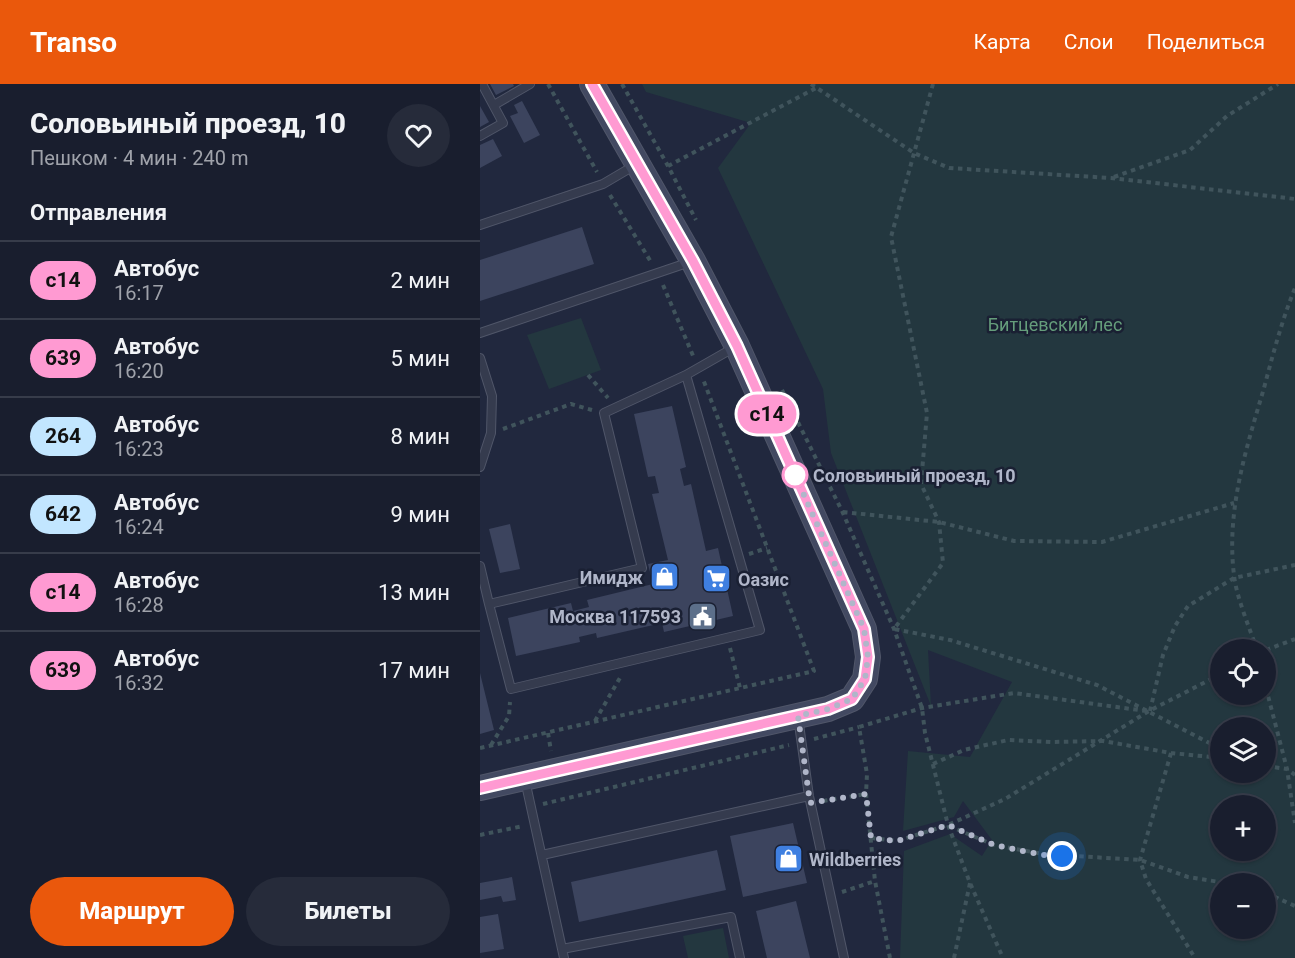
<!DOCTYPE html>
<html lang="ru">
<meta charset="utf-8">
<style>
body{margin:0;font-family:Roboto,sans-serif;background:#262b3a;color:#f1f3f6;height:100vh;display:flex;flex-direction:column;font-size:22px;white-space:nowrap}
*{box-sizing:border-box;margin:0}
p{font-size:20px;color:#9fa2aa}
.icon{flex:none;width:33px;height:33px;fill:none;stroke:currentColor;stroke-width:2;stroke-linecap:round;stroke-linejoin:round}
.map{position:relative;flex:1;overflow:hidden}
.side{display:flex;flex-direction:column;background:#191e2e;width:480px}
.side>*{flex:none}
.badge{padding:0 12px;border-radius:20px;font-size:21px;line-height:39px}
.tools{position:absolute;left:730px;top:555px;display:grid;gap:12px}
.tools a{display:grid;place-items:center;width:66px;height:66px;border-radius:50%;background:#191e2e;box-shadow:0 2px 4px #0004,0 0 0 2px #373c4a;font-size:30px}
.you{position:absolute;width:30px;height:30px;margin:-15px;border:4px solid #fff;border-radius:50%;background:#1a73e8;box-shadow:0 0 0 9px #1a73e833}
.map>.badge{position:absolute;translate:-50% -50%;box-shadow:0 0 0 3px #fff}
h2{padding:0 30px;font-size:22px;line-height:54px}
.round{display:grid;place-items:center;flex:none;width:63px;height:63px;border-radius:32px;background:#262b3a}
.head{display:flex;align-items:center;justify-content:space-between;height:102px;padding:0 30px}
h1{font-size:28px;font-weight:800;line-height:45px}
.button{display:flex;gap:12px;margin-top:auto;padding:12px 30px}
.button a{flex:1;height:69px;border-radius:36px;background:#ea580c;color:#fff;font-size:24px;font-weight:800;line-height:69px;text-align:center}
.button a+a{background:#262b3a;color:#f1f3f6}
ul{padding:0;list-style:none}
li{display:flex;align-items:center;gap:18px;height:78px;padding:0 30px;border-top:2px solid #373c4a}
li div{flex:1}
li b{display:block;font-size:22px}
li em{font-style:normal}
li .badge{min-width:66px;font-weight:700;text-align:center}
header{display:flex;align-items:center;gap:36px;box-sizing:border-box;height:84px;padding:0 30px;background:#ea580c;color:#fff}
header strong{font-size:28px}
nav{display:flex;gap:33px;margin-inline-start:auto;font-size:21px}
main{display:flex;flex:1;min-height:0}
.map>svg:first-child{display:block}
</style>
<header>
<strong>Transo</strong>
<nav><a>Карта</a><a>Слои</a><a>Поделиться</a></nav>
</header>
<main>
<section class="side">
<div class="head"><div><h1>Соловьиный проезд, 10</h1><p>Пешком · 4 мин · 240 m</p></div><a class="round"><svg class="icon" aria-label="heart" viewBox="0 0 24 24"><path d="M12 20l-8-8c-3-5 5-10 8-4 3-6 11-1 8 4z"/></svg></a></div>
<h2>Отправления</h2>
<ul>
<li><span class="badge" style="background:#ff9ad2;color:#111">с14</span><div><b>Автобус</b><p>16:17</p></div><em>2 мин</em></li>
<li><span class="badge" style="background:#ff9ad2;color:#111">639</span><div><b>Автобус</b><p>16:20</p></div><em>5 мин</em></li>
<li><span class="badge" style="background:#c2e6ff;color:#111">264</span><div><b>Автобус</b><p>16:23</p></div><em>8 мин</em></li>
<li><span class="badge" style="background:#c2e6ff;color:#111">642</span><div><b>Автобус</b><p>16:24</p></div><em>9 мин</em></li>
<li><span class="badge" style="background:#ff9ad2;color:#111">с14</span><div><b>Автобус</b><p>16:28</p></div><em>13 мин</em></li>
<li><span class="badge" style="background:#ff9ad2;color:#111">639</span><div><b>Автобус</b><p>16:32</p></div><em>17 мин</em></li>
</ul>
<div class="button"><a>Маршрут</a><a>Билеты</a></div>
</section>
<div class="map">
<svg width="815" height="874" viewBox="0 0 815 874">
<rect width="100%" height="100%" fill="#21283e"/>
<!-- green -->
<path fill="#23373f" fill-rule="evenodd" d="M162,0H815V874H420L424,767L470,750L502,772L512,756L483,717L474,733L423,747L428,667L490,673L532,598L448,566L451,622L351,369L343,305L238,84L271,39L166,8ZM741,566H786V610H741ZM741,644H786V688H741ZM741,722H786V766H741ZM741,800H786V844H741Z
M101,234L121,286L69,305L47,251Z
M243,844L249,874H208L203,852Z"/>
<!-- building -->
<path fill="#3c445e" d="M10,0H33L34,2L16,11Z
M42,17L60,51L44,59L30,32L38,29L34,21Z
M0,22L9,38L0,43Z
M13,55L22,72L0,84V61Z
M102,143L114,180L0,217V176Z
M192,322L206,383L200,385L204,402L211,400L226,467L238,464L253,532L184,548L182,539L117,554L116,549L99,553L100,558L36,572L28,534L91,519L93,527L109,523L107,516L173,500L168,480L188,476L172,410L179,409L175,392L168,393L154,330Z
M30,440L40,485L20,489L9,445Z
M0,589L14,646L0,650Z
M313,739L327,799L263,813L250,752Z
M237,766L246,806L99,838L91,798Z
M32,793L36,816L23,818L21,812L0,816V799Z
M316,817L330,874H287L276,827Z
M18,830L24,865L0,869V833Z"/>
<g fill="none" stroke-linecap="round" stroke-linejoin="round">
<defs>
<path id="lane" d="M14,21L50,0
M0,52L23,39L2,0
M0,141L123,100L157,80
M0,249L210,178
M0,274L12,312L11,349L0,383
M206,291L280,546L31,605L9,520L162,484L124,329Z
M206,291L255,263
M0,482L9,520
M318,633L329,712L364,874
M45,696L84,874
M62,771L329,712
M82,865L251,833L260,874"/>
<path id="secondary" d="M0,704L348,625L372,615L385,595L388,573L384,545L257,262L213,177L112,0"/>
</defs>
<!-- lane casing -->
<use href="#lane" stroke="#505669" stroke-width="10"/>
<!-- secondary casing -->
<use href="#secondary" stroke="#505669" stroke-width="26"/>
<!-- path -->
<path stroke="#40545c" stroke-width="4" stroke-dasharray="4.5 4.5" stroke-linecap="butt" d="M68,0L117,88
M142,0L188,82L216,136
M331,0L434,69L469,84L631,94L815,115
M453,0L411,153L447,329L441,400L459,438L463,479L414,545L470,556L617,601L741,665
M188,82L336,4
M634,93L710,66L747,32L798,0
M130,111L171,178
M183,201L214,274
M108,291L128,314
M302,306L362,427L414,545L442,624L445,649L468,741L490,799L523,874
M23,345L91,320L112,326
M363,428L459,438L534,457L622,458L754,419
M269,470L287,464
M250,564L260,604
M777,566C770,545 756,512 754,491C746,427 766,365 784,304C793,270 802,236 815,204
M786,566L815,555
M786,604L807,685L815,739
M670,627L683,571L695,542L708,522L754,494L815,481
M115,637L141,592
M68,649L71,667
M334,655L379,643
M11,661L29,632L30,618
M0,664L334,587L223,295
M691,669L660,776L666,795L715,874
M453,680L484,666L528,656L571,658L623,657L691,669L741,674
M786,682L807,685L815,691
M343,717L386,710
M63,720L309,661
M469,742L514,761L563,770L660,776L708,793L752,800
M0,751L43,742
M391,754L417,757L468,741L525,715L669,627L741,590
M362,808L395,797
M786,809L815,822
M410,874L395,797L386,710L387,690L379,643L442,624L534,609L666,627
M474,874L490,799"/>
<!-- lane -->
<use href="#lane" stroke="#353b4e" stroke-width="8"/>
<!-- secondary -->
<use href="#secondary" stroke="#424961" stroke-width="24"/>
</g>
<g fill="none" stroke-linecap="round" stroke-linejoin="round">
<defs>
<path id="line" d="M0,704L348,625L372,615L385,595L388,573L384,545L257,262L213,177L112,0"/>
</defs>
<!-- line casing -->
<use href="#line" stroke="#fff" stroke-width="14"/>
<!-- line -->
<use href="#line" stroke="#ff9ad2" stroke-width="9"/>
<!-- walk -->
<path stroke="#b0b6c9" stroke-width="6" stroke-dasharray="0 10.8" d="M315,391L384,545L388,573L385,595L372,615L348,625L318,632L330,719L386,710L391,754L417,757L468,741L514,761L563,771L582,772"/>
</g>
<!-- icons -->
<defs>
<symbol id="shop-square" viewBox="-11 -11 22 22"><rect x="-9" y="-9" width="18" height="18" rx="4" fill="#3f7fe0" stroke="#1a2033"/><path d="M-5-2.5h2.3a2.7 3.5 0 0 1 5.4 0H5L5.5 6h-11ZM-1.5-2.5h3a1.5 2.3 0 0 0-3 0Z" fill="#fff"/></symbol>
<symbol id="supermarket-square" viewBox="-11 -11 22 22"><rect x="-9" y="-9" width="18" height="18" rx="4" fill="#3f7fe0" stroke="#1a2033"/><path d="M-6-5.5h2.5l.6 2H6L4.5 2H-2.5L-4.4-4H-6ZM-1.5 3.2a1.3 1.3 0 1 0 .1 0ZM3 3.2a1.3 1.3 0 1 0 .1 0Z" fill="#fff"/></symbol>
<symbol id="civic-square" viewBox="-11 -11 22 22"><rect x="-9" y="-9" width="18" height="18" rx="4" fill="#5c6f8a" stroke="#1a2033"/><path d="M-.6-6.5H3V-4.5H.6V-3L4-1V1h2V6H-6V1h2V-1L-.6-3ZM-1.2 2.5V6h2.4V2.5Z" fill="#fff"/></symbol>
</defs>
<g fill-rule="evenodd">
<use href="#shop-square" x="168" y="476" width="33" height="33"/>
<use href="#supermarket-square" x="220" y="478" width="33" height="33"/>
<use href="#civic-square" x="206" y="516" width="33" height="33"/>
<use href="#shop-square" x="292" y="758" width="33" height="33"/>
</g>
<!-- markers -->
<circle fill="#fff" stroke="#ff9ad2" stroke-width="3" cx="315" cy="391" r="12"/>
<g text-anchor="middle" dominant-baseline="central" stroke-width="5" stroke-linejoin="round" paint-order="stroke">
<!-- park labels -->
<g font-size="18" fill="#659d7b" stroke="#1a2033">
<text x="575" y="240">Битцевский лес</text>
</g>
<!-- stop labels -->
<g font-size="18" font-weight="bold" fill="#b0b6c9" stroke="#1a2033" text-anchor="start">
<text x="333" y="391">Соловьиный проезд, 10</text>
</g>
<!-- poi labels -->
<g font-size="18" font-weight="bold" fill="#b0b6c9" stroke="#1a2033" text-anchor="end">
<text x="163" y="493">Имидж</text>
<text x="258" y="495" text-anchor="start">Оазис</text>
<text x="201" y="532">Москва 117593</text>
<text x="329" y="775" text-anchor="start">Wildberries</text>
</g>
</g>
</svg>
<div class="tools">
<a><svg class="icon" aria-label="locate" viewBox="0 0 24 24"><circle cx="12" cy="12" r="6"/><path d="M12 2v4M12 18v4M2 12h4M18 12h4"/></svg></a>
<a><svg class="icon" aria-label="layers" viewBox="0 0 24 24"><path d="M12 4l9 5-9 5-9-5zM3 14l9 5 9-5"/></svg></a>
<a>+</a>
<a>−</a>
</div>
<div class="you" style="left:582px;top:772px"></div>
<b class="badge" style="left:287px;top:330px;background:#ff9ad2;color:#111">с14</b>
</div>
</main>
